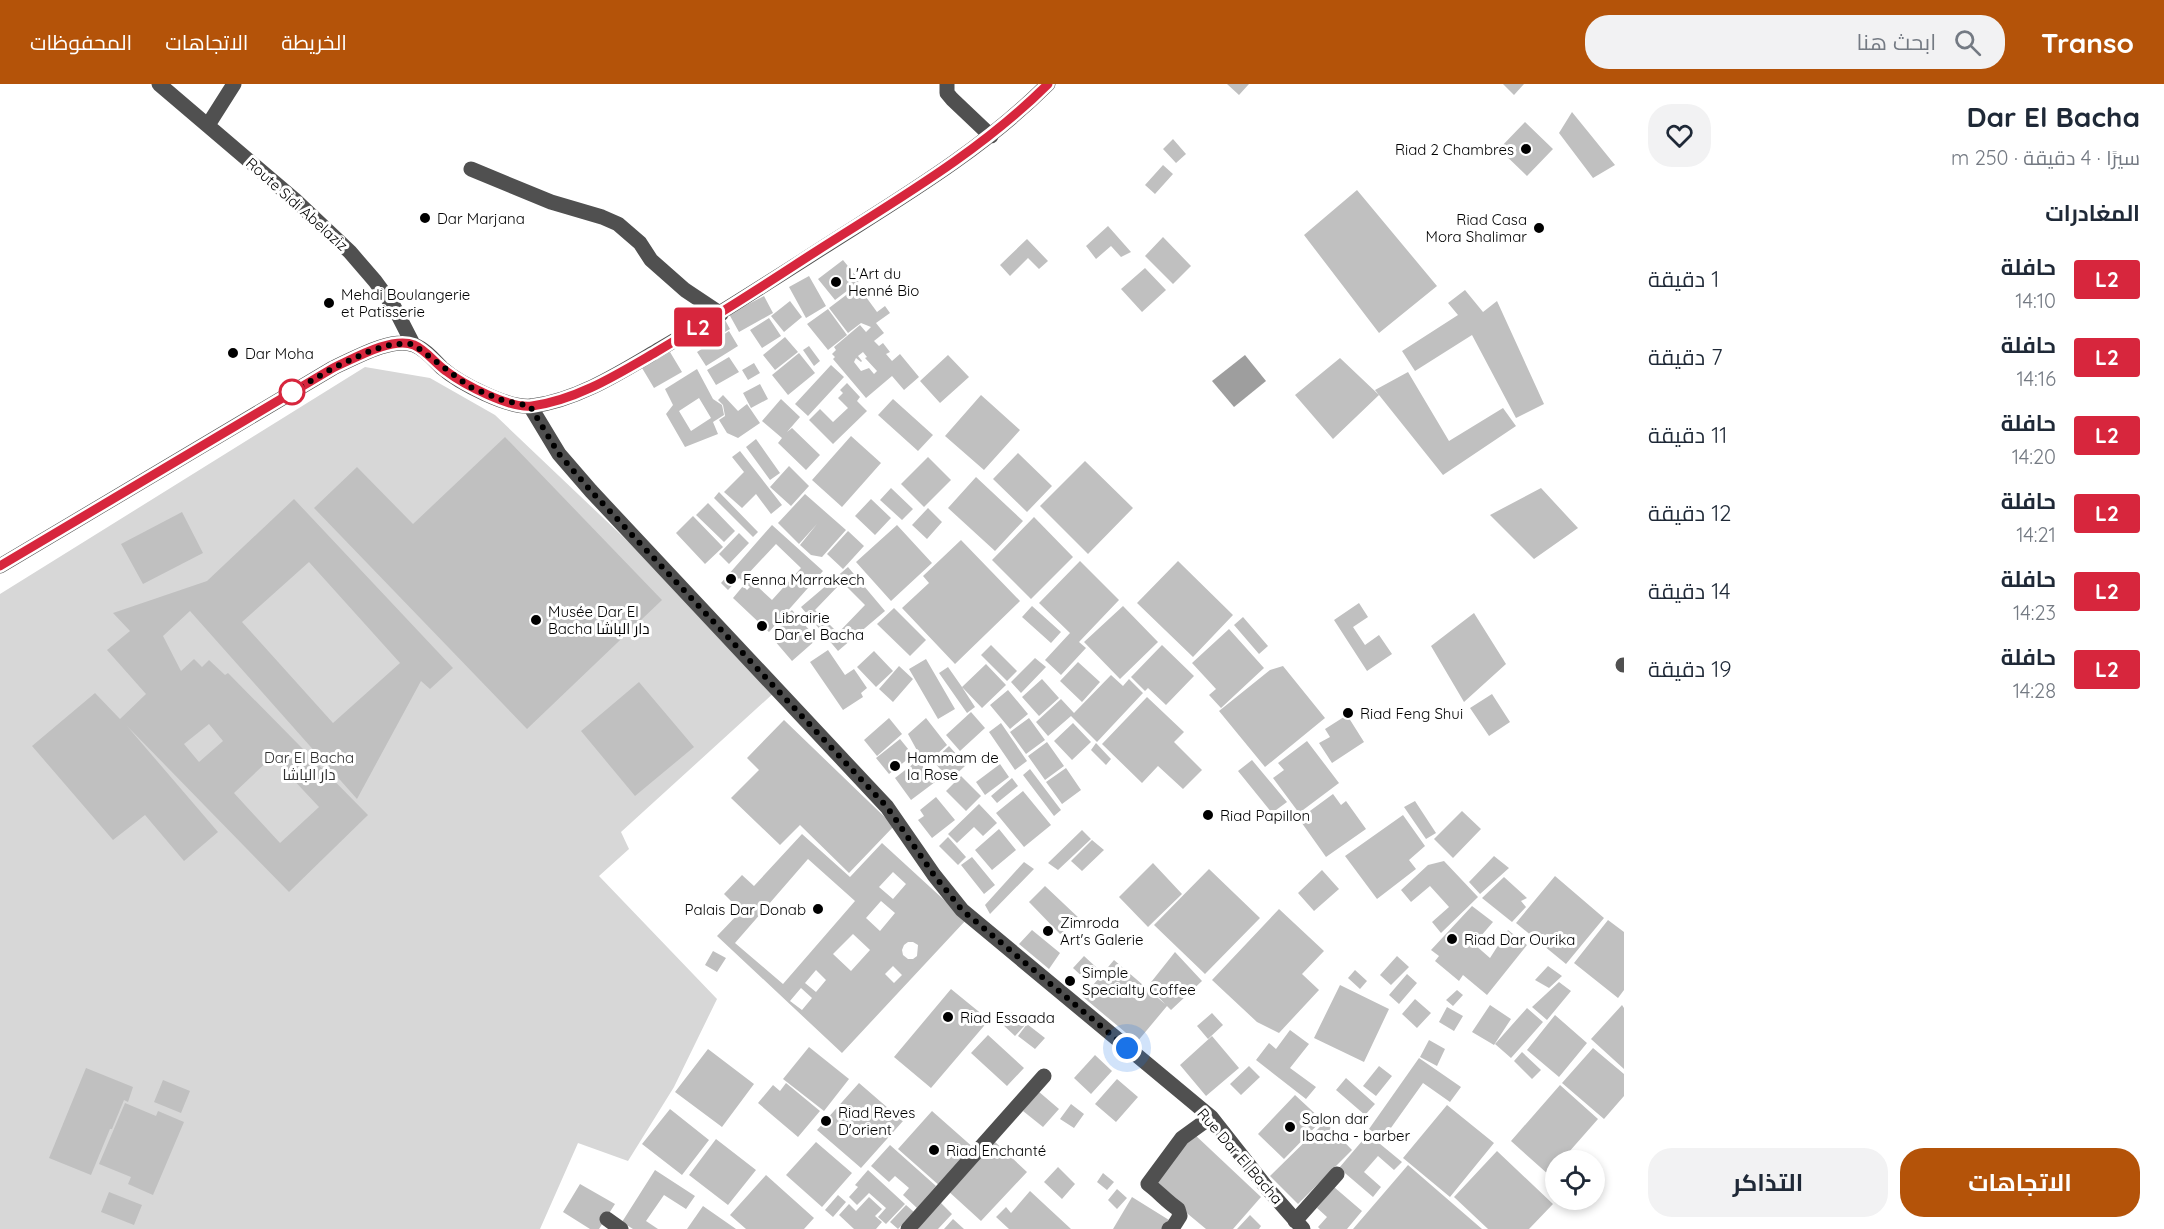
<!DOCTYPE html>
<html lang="ar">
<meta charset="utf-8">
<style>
body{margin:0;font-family:Quicksand,Cairo,sans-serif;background:#f2f2f3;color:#1f2937;direction:rtl;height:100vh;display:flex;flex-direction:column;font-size:22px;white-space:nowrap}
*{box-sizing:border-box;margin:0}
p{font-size:20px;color:#747a83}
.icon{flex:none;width:33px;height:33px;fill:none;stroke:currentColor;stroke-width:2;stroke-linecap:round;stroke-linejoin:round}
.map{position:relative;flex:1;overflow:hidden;direction:ltr}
.drawer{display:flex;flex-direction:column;background:#fff;width:540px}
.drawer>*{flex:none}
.badge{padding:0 12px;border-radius:4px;font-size:21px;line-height:39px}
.controls{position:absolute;left:1545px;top:1066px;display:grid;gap:12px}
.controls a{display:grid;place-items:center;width:60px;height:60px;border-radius:50%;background:#fff;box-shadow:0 3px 9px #0003;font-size:30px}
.you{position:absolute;width:30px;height:30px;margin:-15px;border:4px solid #fff;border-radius:50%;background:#1a73e8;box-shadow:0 0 0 9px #1a73e833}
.map>.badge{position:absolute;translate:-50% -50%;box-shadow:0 0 0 3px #fff}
h2{padding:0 24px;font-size:22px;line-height:54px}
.round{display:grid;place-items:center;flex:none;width:63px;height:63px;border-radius:24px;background:#f2f2f3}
.summary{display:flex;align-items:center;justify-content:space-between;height:102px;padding:0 24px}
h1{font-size:28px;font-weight:700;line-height:45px}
.cta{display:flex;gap:12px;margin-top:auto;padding:12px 24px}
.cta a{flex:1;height:69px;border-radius:24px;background:#b45309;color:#fff;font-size:24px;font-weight:700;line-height:69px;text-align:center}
.cta a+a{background:#f2f2f3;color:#1f2937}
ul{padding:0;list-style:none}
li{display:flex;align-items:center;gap:18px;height:78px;padding:0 24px}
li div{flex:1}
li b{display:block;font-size:22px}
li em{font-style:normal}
li .badge{min-width:66px;font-weight:700;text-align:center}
header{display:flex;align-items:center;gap:36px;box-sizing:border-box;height:84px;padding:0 30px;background:#b45309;color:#fff}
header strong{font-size:28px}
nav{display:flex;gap:33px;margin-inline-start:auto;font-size:21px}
.search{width:420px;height:54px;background:#f2f2f3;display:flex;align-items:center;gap:15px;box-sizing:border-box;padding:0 21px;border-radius:24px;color:#747a83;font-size:22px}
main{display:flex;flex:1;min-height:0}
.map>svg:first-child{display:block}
</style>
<header>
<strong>Transo</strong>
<div class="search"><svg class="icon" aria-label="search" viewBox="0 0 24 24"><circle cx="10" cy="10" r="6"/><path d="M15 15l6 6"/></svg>ابحث هنا</div>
<nav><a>الخريطة</a><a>الاتجاهات</a><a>المحفوظات</a></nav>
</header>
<main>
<section class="drawer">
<div class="summary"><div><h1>Dar El Bacha</h1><p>سيرًا · 4 دقيقة · 250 m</p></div><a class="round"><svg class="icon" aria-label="heart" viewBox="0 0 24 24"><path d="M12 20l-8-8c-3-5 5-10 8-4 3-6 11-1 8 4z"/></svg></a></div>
<h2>المغادرات</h2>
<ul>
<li><span class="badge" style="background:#d7263d;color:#fff">L2</span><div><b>حافلة</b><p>14:10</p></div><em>1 دقيقة</em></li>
<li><span class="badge" style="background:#d7263d;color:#fff">L2</span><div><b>حافلة</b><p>14:16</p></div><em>7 دقيقة</em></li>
<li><span class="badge" style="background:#d7263d;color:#fff">L2</span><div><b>حافلة</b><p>14:20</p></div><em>11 دقيقة</em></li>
<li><span class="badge" style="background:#d7263d;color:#fff">L2</span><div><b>حافلة</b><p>14:21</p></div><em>12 دقيقة</em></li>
<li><span class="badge" style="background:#d7263d;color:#fff">L2</span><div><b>حافلة</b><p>14:23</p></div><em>14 دقيقة</em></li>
<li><span class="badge" style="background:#d7263d;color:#fff">L2</span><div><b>حافلة</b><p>14:28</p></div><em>19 دقيقة</em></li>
</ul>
<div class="cta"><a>الاتجاهات</a><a>التذاكر</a></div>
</section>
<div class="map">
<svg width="1624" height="1145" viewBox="0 0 1624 1145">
<rect width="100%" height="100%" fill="#fff"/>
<!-- green -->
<path fill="#d7d7d7" d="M365,283L430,294L495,331L662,490L777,606L621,748L629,765L599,792L717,915L674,1003L628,1077L578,1059L540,1145H0V510Z"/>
<!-- water -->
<path fill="#9e9e9e" d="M1245,271L1266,297L1234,323L1212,297Z"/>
<!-- building -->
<path fill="#c0c0c0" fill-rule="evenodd" d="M1227,0H1249L1239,11Z
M1503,0H1524L1514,11Z
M1572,28L1615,81L1593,94L1559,49Z
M1525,38L1553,65L1527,92L1499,65Z
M1173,55L1186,70L1176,79L1163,65Z
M1163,81L1173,90L1155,110L1145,101Z
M1357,106L1437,202L1379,249L1304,151Z
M1108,142L1131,168L1121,173L1111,162L1096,175L1086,162Z
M1163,153L1191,182L1173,200L1145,172Z
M1027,155L1048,177L1039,185L1028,174L1010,192L1000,181Z
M843,176L860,197L835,216L818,195Z
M1145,184L1166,206L1142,228L1121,205Z
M809,192L826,222L806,234L789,203Z
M858,202L877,228L885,222L890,229L876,239L884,249L874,257L879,262L883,259L890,268L886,270L892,277L900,270L919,293L904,306L892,292L866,314L833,275L835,273L832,270L836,266L834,263L860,241L866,248L871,243L861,239L848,249L829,224ZM863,268L867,273L865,274L877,287L874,290L869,284L861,287L854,278L856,274L861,278L862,277L858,272Z
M1465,206L1483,228L1497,217L1544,320L1516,334L1472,251L1415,287L1402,267L1458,231L1448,219Z
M764,212L773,229L739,248L729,230Z
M790,217L802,233L784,248L771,232Z
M828,225L847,251L828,266L807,240Z
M769,234L781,252L762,264L750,246Z
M725,236L730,245L705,260L699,251Z
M729,247L738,262L706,282L697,268Z
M785,253L798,268L775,286L763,271Z
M809,262L820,277L814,282L803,266Z
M670,268L682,288L654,304L642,284Z
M799,269L815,289L788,311L772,291Z
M948,271L969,293L940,319L920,297Z
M729,273L739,288L716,301L707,286Z
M1340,274L1379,311L1375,306L1408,288L1449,357L1503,324L1516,342L1443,391L1379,311L1333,355L1295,311Z
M754,279L760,289L748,296L742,286Z
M831,281L844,293L808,332L795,320Z
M697,285L713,315L722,321L724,331L713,338L718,350L685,363L666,330L673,321L665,305ZM699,314L711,334L691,347L679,327Z
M847,299L860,313L857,317L867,327L833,360L809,336L820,325L833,338L848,324L838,314L843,309L840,306Z
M760,300L768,315L751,324L743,309Z
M723,311L738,327L747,320L760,339L738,354L727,349L719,336L725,332L723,321L718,316Z
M981,311L1020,346L984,386L945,352Z
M781,315L800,333L787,348L792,344L820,371L806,386L778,359L782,354L762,337Z
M893,315L933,351L918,367L878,331Z
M851,352L881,379L842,423L812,396Z
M505,353L662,516L527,645L314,424L357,383L413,440Z
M756,355L780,389L770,396L746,363Z
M740,367L782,421L771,430L756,410L742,424L724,408L744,388L732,373Z
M1018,369L1052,402L1027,428L993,395Z
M928,373L951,396L924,423L901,400Z
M1085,377L1133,424L1088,470L1040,422Z
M789,382L809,402L791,422L770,403Z
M976,393L1023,437L995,467L948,424Z
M891,404L913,425L902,436L880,416Z
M1541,404L1578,444L1534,475L1490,431Z
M719,408L758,448L753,453L714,414Z
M805,410L846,446L822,473L811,471L800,461L817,440L799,460L778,439Z
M294,415L453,584L430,605L421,597L357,715L190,527L163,552L181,587L194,575L202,583L209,576L225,591L228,589L368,731L289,808L127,642L218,748L184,777L145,731L113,756L32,662L95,609L120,635L146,610L107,566L130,547L113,529L207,497ZM309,478L400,579L333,639L242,538ZM209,640L223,657L199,678L184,660ZM272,673L319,723L280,759L234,709Z
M871,415L891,434L875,451L855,432Z
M708,419L735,447L724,458L696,431Z
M928,424L942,438L927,455L912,441Z
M182,428L203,469L143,500L121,460Z
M693,432L723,463L705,480L676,449Z
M1034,433L1073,473L1031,515L992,476Z
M772,441L823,487L769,548L733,514L743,502L747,506L750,503L739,494L728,506L721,499ZM776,460L801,484L772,516L746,492Z
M897,441L932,479L891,517L856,478Z
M848,447L864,462L843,485L827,470Z
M739,449L749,459L729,480L719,470Z
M961,456L1020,517L955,580L902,524L929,499L923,492Z
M1080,477L1119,516L1079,558L1086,564L1061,591L1045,576L1070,549L1039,519Z
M1178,477L1233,531L1193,573L1137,519Z
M848,483L885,527L838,567L801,523ZM842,498L865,521L838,549L815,526Z
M1359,519L1368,533L1353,543L1365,561L1379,551L1392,570L1367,587L1334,536Z
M1032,522L1061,548L1051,559L1022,533Z
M1123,522L1158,558L1120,595L1084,558Z
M894,524L926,556L910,572L877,540Z
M792,526L817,555L792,577L774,556L782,550L775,541Z
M1474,529L1506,580L1464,618L1431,562Z
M1243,533L1268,562L1259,570L1234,541Z
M1229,545L1264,584L1221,624L1209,611L1216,605L1192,579Z
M991,561L1017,587L1007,597L981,571Z
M1162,561L1194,592L1166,621L1148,604L1145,607L1131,593Z
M828,566L845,591L854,585L867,604L861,609L863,613L843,626L810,578Z
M874,567L893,587L876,603L857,583Z
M1035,574L1046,583L1021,609L1011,598Z
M926,575L955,625L938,635L909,585Z
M1078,578L1100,598L1082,618L1060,597Z
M986,580L1006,601L982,624L962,603L975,623L967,629L939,589L948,583L962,603Z
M899,582L913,595L893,618L879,605Z
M1283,582L1325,634L1265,683L1219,627L1270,586Z
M1111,591L1123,602L1129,595L1143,609L1097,658L1071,632L1048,652L1036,638L1061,615L1074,629Z
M1042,595L1059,614L1039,632L1022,613Z
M639,598L694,663L635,712L581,647Z
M1008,606L1028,630L1010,645L990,621Z
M1492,610L1510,638L1489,652L1470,624Z
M1147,613L1184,648L1174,658L1202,686L1183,705L1158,682L1142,699L1102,660Z
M971,628L985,644L960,667L946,651Z
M1347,631L1364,658L1332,679L1319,659L1330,653L1325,645Z
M889,634L902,650L877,672L864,656Z
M926,634L947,661L925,681L908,650Z
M1029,634L1045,656L1026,670L1010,648Z
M784,636L894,742L849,789L800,741L780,761L731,714L759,686L747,674Z
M1001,639L1027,677L1015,686L989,648Z
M1073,639L1091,658L1072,676L1054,657Z
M900,655L913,671L889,690L876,674Z
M1307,657L1339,699L1299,729L1273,694L1284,686L1278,679Z
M1047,658L1064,682L1045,696L1028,672Z
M1096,659L1111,675L1106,681L1091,666Z
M949,662L966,681L950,696L933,677Z
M918,676L935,698L911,716L895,694Z
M1252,676L1287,718L1272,729L1238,687Z
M1000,680L1009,693L985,711L976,698Z
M1066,684L1081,706L1062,720L1046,698Z
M1030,685L1061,726L1054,732L1023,691Z
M961,692L981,712L966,727L946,707Z
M1012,694L1018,702L997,719L991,712Z
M1023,707L1051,741L1024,763L996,729Z
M1333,710L1341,721L1346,717L1366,745L1326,773L1299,735Z
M936,713L955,736L932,754L918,736L924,732L920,726Z
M1415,717L1436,749L1426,755L1404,723Z
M979,720L997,739L983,752L974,743L957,759L948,750Z
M1462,727L1481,745L1453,774L1434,755Z
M1403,731L1425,762L1409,776L1416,785L1377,815L1345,772Z
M999,745L1016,766L992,786L975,766Z
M1082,746L1091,755L1058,786L1048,779Z
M802,750L850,793L882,759L966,836L842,969L717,852L741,827L724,810L742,791L754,802ZM808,775L855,817L783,900L735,859ZM893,788L906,800L893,815L879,803ZM881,817L895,829L880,847L866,834ZM853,850L870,866L851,887L833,870ZM908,858H913L918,861L917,872L913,875H908L903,871L902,866L904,861ZM893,882L902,891L894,899L885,890ZM816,886L826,896L816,908L805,899ZM801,904L812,914L802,926L790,917Z
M948,753L966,773L958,781L939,762Z
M1092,756L1104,766L1082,787L1071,777Z
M1494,772L1509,784L1480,810L1469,798Z
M972,773L995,801L984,810L961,781Z
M1444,777L1478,813L1441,849L1432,838L1449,823L1430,802L1411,818L1401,806L1428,781Z
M1024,778L1034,785L990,830L985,821Z
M1153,779L1182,810L1148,843L1119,813Z
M1209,785L1260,834L1205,890L1154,841Z
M1322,786L1339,805L1314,827L1298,809Z
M1555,792L1604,834L1566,880L1516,839Z
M1504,793L1527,814L1521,817L1526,823L1512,838L1482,814Z
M1045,802L1081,836L1060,850L1029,818Z
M1472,822L1493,838L1474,860L1490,874L1508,846L1527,861L1487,911L1463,891L1459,897L1435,877L1439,872L1431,866Z
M1279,825L1324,867L1302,890L1319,906L1279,949L1257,938L1212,896Z
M1608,836L1624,848V906L1618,914L1574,879Z
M1032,846L1060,869L1049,885L1019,860Z
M713,867L726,874L717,888L705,881Z
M1175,868L1202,897L1171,926L1167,922L1137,958L1083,913L1114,876L1165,920L1148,902Z
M1084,872L1097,884L1086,896L1073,884Z
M1397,872L1409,883L1391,901L1380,891Z
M1548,882L1562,892L1549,904L1535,896Z
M1355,886L1367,897L1360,905L1348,894Z
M1407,890L1417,899L1399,920L1389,911Z
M1559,898L1571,907L1547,936L1532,923Z
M1340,901L1389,925L1364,978L1314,954Z
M951,905L989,936L931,1004L894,973Z
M1457,906L1463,911L1453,922L1446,916Z
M1415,915L1431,929L1417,944L1402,930Z
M1490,921L1511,935L1494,961L1472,948Z
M1622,921L1624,924V985L1591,955Z
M1447,923L1463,932L1454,947L1439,938Z
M1527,924L1543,938L1511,974L1495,960Z
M1012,928L1025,941L1015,952L1001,939Z
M1212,929L1223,941L1208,955L1197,942Z
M1555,931L1587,959L1559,993L1527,966Z
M1027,940L1045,954L1035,965L1018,952Z
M1290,946L1309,960L1290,984L1316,1003L1306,1015L1256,976L1269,959L1276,965Z
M988,951L1024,984L1007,1002L971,969Z
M1212,952L1239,984L1206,1012L1180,981Z
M1429,956L1445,965L1437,982L1420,973Z
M809,963L849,995L824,1027L783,995Z
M1593,964L1624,990V1012L1604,1035L1562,999Z
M708,965L754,1000L722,1043L675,1008Z
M1522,968L1541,986L1532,995L1514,977Z
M1095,971L1112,987L1091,1010L1074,994Z
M1419,974L1461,1003L1450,1018L1423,999L1383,1055L1369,1045Z
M1249,982L1260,993L1241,1011L1230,1000Z
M1379,982L1392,992L1376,1012L1363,1002Z
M86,984L133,1003L128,1018L124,1016L112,1045H110L91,1091L49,1074Z
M1346,994L1375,1020L1365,1031L1336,1006Z
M1117,995L1138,1013L1116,1038L1095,1020Z
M163,996L190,1007L181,1029L154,1018Z
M786,999L820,1027L798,1053L758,1019L773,1001L780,1007Z
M859,999L903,1037L861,1084L817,1046Z
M1560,1001L1598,1035L1561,1077H1556V1083L1549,1091L1511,1057Z
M1038,1007L1059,1025L1043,1043L1023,1027Z
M1295,1011L1322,1036L1284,1075L1258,1050Z
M125,1019L156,1032L158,1027L184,1038L153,1111L128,1100L131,1093L99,1080Z
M1071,1020L1084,1030L1074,1044L1060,1035Z
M1447,1021L1494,1059L1450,1113L1403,1074Z
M670,1025L709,1056L682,1091L642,1060Z
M932,1027L975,1065L941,1103L898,1065Z
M1325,1038L1352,1066L1298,1120L1270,1092Z
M1193,1049L1261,1113L1233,1145H1206L1153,1101Z
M1368,1050L1402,1078L1394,1086L1378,1072L1364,1088L1381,1103L1373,1113L1339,1084Z
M716,1055L756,1086L728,1121L689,1091Z
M993,1056L1027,1088L981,1137L947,1106Z
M816,1058L852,1089L822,1123L786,1091Z
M890,1061L936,1102L917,1124L903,1111L909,1104L895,1092L889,1098L871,1082Z
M1497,1067L1553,1120L1529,1145H1488L1454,1113Z
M1408,1081L1482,1145H1353Z
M1058,1083L1075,1100L1062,1115L1044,1098Z
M655,1086L695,1112L686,1125L664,1111L646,1137L658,1145H633L622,1138Z
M868,1086L905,1120L886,1140L878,1133L886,1124L869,1109L857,1121L849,1113L858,1103L855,1101Z
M1103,1089L1114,1098L1107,1106L1097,1098Z
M766,1091L814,1134L804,1145H746L730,1131Z
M580,1100L615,1120L599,1145H590L563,1128Z
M1334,1103L1362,1127L1347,1145H1320L1318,1143L1327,1133L1317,1124Z
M1117,1105L1127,1114L1117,1125L1108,1116Z
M1030,1107L1071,1145H1009L996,1133L1006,1123L1011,1129Z
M109,1108L142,1121L134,1141L101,1128Z
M838,1111L846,1118L833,1133L825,1126Z
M869,1113L882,1125L875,1132L882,1138L876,1145H854L839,1131L849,1120L856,1127Z
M1132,1113L1169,1136L1164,1145H1113Z
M938,1116L952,1130L938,1145H919L915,1141Z
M906,1121L914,1128L898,1145L890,1138Z
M703,1122L736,1145H687Z
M1250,1131L1261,1142L1259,1145H1237Z
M953,1135L964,1145H944Z"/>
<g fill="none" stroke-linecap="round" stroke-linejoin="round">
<!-- minor -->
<path stroke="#505050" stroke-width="15" d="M159,0L295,116L350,168L375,197L394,223L413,260
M947,0V9L952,15L991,52
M208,41L234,0
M471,85L551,118L602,133L618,140L640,159L651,176L685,206L721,230
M530,322L559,370L591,407L887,723L934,791L962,826L1211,1033L1267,1104L1303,1145
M0,482L333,284C353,275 392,252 414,261C425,265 434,276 442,284C459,299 509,325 532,322C578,316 621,288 660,265C708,237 755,207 802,177C888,121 975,73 1048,0
M1623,581H1624
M607,1135L621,1145
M1295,1137L1337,1090
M908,1145L1044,992
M1169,1145L1173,1143L1180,1132L1178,1125C1167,1118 1159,1108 1148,1100L1182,1054L1211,1033"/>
</g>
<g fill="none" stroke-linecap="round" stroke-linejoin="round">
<defs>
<path id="line" d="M0,482L333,284C353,275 392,252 414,261C426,266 435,279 446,287C463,300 510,325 532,322C577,316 618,290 656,268C703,240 749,211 795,181C882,124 974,74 1048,0"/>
</defs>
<!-- line casing -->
<use href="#line" stroke="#fff" stroke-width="14"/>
<!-- line -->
<use href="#line" stroke="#d7263d" stroke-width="9"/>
<!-- walk -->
<path stroke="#000" stroke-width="6" stroke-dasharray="0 10.8" d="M292,308L333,284L372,266L393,260H413L470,303L502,316L530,322L559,370L591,407L887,723L934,791L962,826L1127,964"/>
</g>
<!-- markers -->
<g fill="#000" stroke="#fff" stroke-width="2">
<circle cx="1526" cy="65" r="6"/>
<circle cx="425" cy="134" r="6"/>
<circle cx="1539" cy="144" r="6"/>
<circle cx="836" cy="198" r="6"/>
<circle cx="329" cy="219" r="6"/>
<circle cx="233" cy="269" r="6"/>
<circle cx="731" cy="495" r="6"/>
<circle cx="536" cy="536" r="6"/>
<circle cx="762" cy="542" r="6"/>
<circle cx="1348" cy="629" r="6"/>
<circle cx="895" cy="682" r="6"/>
<circle cx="1208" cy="731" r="6"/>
<circle cx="818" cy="825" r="6"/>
<circle cx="1048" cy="847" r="6"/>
<circle cx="1452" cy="855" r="6"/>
<circle cx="1070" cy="897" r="6"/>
<circle cx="948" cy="933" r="6"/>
<circle cx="826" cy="1037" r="6"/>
<circle cx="1290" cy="1043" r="6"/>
<circle cx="934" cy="1066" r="6"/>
</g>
<circle fill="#fff" stroke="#d7263d" stroke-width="3" cx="292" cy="308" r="12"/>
<g text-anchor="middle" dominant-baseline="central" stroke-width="6" stroke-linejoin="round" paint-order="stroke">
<!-- poi labels -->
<g font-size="15" fill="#000" stroke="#fff" text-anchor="start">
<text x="1514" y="65" text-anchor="end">Riad 2 Chambres</text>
<text x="437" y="134">Dar Marjana</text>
<text x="1527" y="135" text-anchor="end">Riad Casa<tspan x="1527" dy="17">Mora Shalimar</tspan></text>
<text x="848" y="189">L'Art du<tspan x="848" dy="17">Henné Bio</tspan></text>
<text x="341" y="210">Mehdi Boulangerie<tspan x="341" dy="17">et Patisserie</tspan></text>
<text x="245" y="269">Dar Moha</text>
<text x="743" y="495">Fenna Marrakech</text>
<text x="548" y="527">Musée Dar El<tspan x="548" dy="17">Bacha دار الباشا</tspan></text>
<text x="774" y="533">Librairie<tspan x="774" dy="17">Dar el Bacha</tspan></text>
<text x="1360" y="629">Riad Feng Shui</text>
<text x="907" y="673">Hammam de<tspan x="907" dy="17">la Rose</tspan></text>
<text x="1220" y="731">Riad Papillon</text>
<text x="806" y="825" text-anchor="end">Palais Dar Donab</text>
<text x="1060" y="838">Zimroda<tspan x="1060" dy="17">Art's Galerie</tspan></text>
<text x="1464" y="855">Riad Dar Ourika</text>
<text x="1082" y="888">Simple<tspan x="1082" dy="17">Specialty Coffee</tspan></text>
<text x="960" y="933">Riad Essaada</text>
<text x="838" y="1028">Riad Reves<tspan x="838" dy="17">D'orient</tspan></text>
<text x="1302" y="1034">Salon dar<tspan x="1302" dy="17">lbacha - barber</tspan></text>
<text x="946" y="1066">Riad Enchanté</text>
</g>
<!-- street labels -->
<g font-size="15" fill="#000" stroke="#fff">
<text transform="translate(297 120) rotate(42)">Route Sidi Abelaziz</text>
<text transform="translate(1240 1072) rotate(49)">Rue Dar El Bacha</text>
</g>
<!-- park labels -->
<g font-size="15" fill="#2e2e2e" stroke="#fff">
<text x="309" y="673">Dar El Bacha<tspan x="309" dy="17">دار الباشا</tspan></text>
</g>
</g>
</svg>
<div class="controls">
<a><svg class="icon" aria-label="locate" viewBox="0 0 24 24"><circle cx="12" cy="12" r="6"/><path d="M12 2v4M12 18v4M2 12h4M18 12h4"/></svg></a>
</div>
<div class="you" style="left:1127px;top:964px"></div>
<b class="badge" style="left:698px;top:243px;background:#d7263d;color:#fff">L2</b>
</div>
</main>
